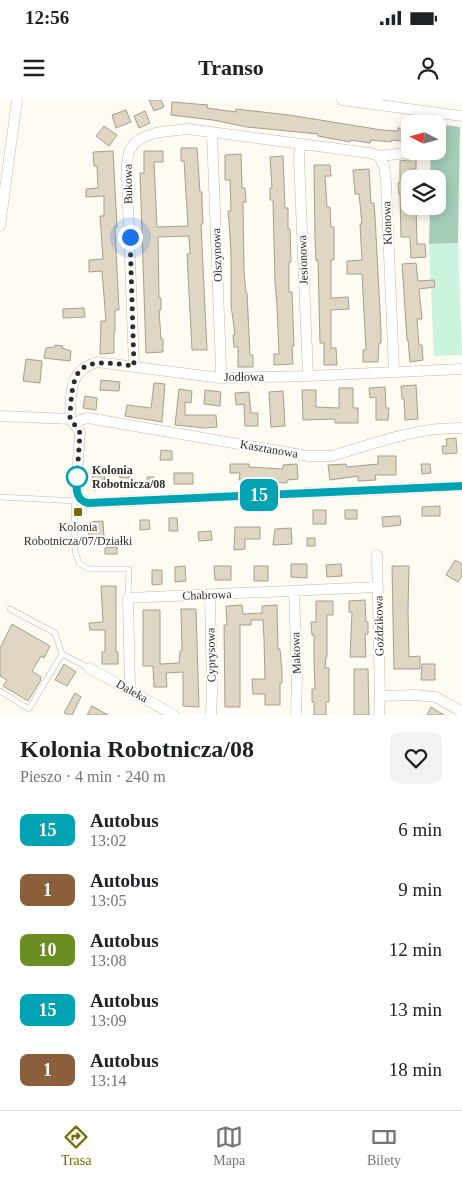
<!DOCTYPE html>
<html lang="pl">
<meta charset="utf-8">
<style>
body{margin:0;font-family:Georgia,serif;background:#f2f2f2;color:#202124;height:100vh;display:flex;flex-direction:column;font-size:19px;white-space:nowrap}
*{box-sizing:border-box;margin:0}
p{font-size:16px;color:#757577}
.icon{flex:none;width:28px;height:28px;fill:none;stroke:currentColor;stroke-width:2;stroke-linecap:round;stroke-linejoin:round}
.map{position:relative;height:615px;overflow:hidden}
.panel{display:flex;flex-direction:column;background:#fff;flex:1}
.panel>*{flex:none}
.badge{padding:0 10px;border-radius:8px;font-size:18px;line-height:32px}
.needle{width:32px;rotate:276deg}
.fabs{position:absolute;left:401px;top:15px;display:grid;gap:10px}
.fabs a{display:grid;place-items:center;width:45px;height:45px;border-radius:10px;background:#fff;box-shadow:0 2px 12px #0003;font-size:25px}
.you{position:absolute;width:25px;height:25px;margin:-12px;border:4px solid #fff;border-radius:50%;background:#1a73e8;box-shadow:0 0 0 8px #1a73e833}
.map>.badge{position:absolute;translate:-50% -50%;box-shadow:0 0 0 2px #fff}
.round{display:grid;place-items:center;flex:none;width:52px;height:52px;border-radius:10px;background:#f2f2f2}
.head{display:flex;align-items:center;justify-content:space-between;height:85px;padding:0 20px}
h1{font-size:24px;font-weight:800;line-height:38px}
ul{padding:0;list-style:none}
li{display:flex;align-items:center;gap:15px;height:60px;padding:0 20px}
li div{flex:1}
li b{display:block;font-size:19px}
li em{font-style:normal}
li .badge{min-width:55px;font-weight:700;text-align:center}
.status{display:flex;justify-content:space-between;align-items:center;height:35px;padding:0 25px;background:#fff;direction:ltr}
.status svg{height:14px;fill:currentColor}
header{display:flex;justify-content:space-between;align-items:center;height:65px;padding:0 20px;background:#fff;font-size:22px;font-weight:800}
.tab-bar{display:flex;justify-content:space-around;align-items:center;height:70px;border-top:1px solid #e0e0e0;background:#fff;font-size:14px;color:#757577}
.tab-bar a{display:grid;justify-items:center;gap:2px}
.tab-bar .selected{color:#7b6a02}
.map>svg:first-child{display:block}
</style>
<div class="status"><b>12:56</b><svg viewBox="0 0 49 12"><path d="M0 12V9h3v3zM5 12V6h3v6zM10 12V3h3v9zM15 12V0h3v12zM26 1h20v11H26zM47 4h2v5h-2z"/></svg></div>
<header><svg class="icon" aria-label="menu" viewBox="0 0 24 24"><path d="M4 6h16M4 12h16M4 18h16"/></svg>Transo<svg class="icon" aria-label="person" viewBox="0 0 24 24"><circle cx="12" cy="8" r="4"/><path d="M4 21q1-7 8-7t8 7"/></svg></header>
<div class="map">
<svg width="462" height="615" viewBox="0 0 462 615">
<rect width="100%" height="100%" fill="#fefbf3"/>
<!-- green -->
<path fill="#caf4dd" d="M458,143L462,255L434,256L429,144Z"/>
<!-- forest -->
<path fill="#a4ceb7" d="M431,23L460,27L458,143L429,144L430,106H438V79H430L431,51H438V24Z"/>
<!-- building -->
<path fill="#dfd6c4" stroke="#a79f8d" d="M149,0H161L164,7L154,11Z
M172,2L208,5L207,8L236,12V9L289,15L382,30L398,31V28L410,29V42L391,40V42L371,40L370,43L350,40V42L318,36V34L247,27L213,20L171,15Z
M126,10L131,22L116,28L112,15Z
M145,11L150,23L139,28L134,16Z
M104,26L117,35L109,46L96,36Z
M181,48H197L200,92H202V102L203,124H201L207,250H192L187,154H190L189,136L158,137L159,198H161V210H159L161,239H163V252L146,253L140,73H144V51H163V62H154L157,127L188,126L184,61H181Z
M113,51L117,127H115L119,210H115V232H114V253L100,254L101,221H106L102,171L89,172V160L103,159L100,116H104V96L86,97V89L98,88L97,66H94L93,52Z
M241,54L242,88H245L246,102H243L244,172L246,193H247L250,255H253V267H238V247H234L233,235H235L231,205V153L229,122L228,111H231L230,80H225V55Z
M283,56L285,108H288V129H290L291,162H289V192H292L294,246H292L293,264L274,265V254H279L277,205L275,183L273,100H270V88H272L270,57Z
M416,59V69H410V106H416L417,144H425L426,157L411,158L410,137H401L400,94H399L398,83L400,82V61Z
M314,65H330L331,76H325L327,107H330L331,127H334V160H331V198L348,197L349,209L331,210V248H336L337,265H324V243H320L318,160L316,161L315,138Z
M369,69L371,103H374L375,116L381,230V243H379L378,262H363V250H366L362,174H347V161L362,160L360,124H362L359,94H355L353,70Z
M416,163L418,181L434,180L435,187L419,189L422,219H417L419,245H422L423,260L410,262L408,240H407L402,164Z
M84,208L85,217L63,218V209Z
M55,245L63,246L62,248L71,251L70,261L44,258L46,248L55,247Z
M26,259L42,261L40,283L23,281Z
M101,280L120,282L119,291L100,290Z
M154,283L165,284L162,322L125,316L127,305L151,308Z
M416,285L418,319L405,320L404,299H402L401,286Z
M385,287L386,308H389L388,320H376V297L370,298L369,288Z
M339,288H353V308H358V323H335V319L303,320L302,290H316V307L339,308Z
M179,289L192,291L191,303L185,302V315H216L217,327L205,328L175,325Z
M205,290L221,292L220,306L204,304Z
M283,291L285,326L271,327L269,292Z
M249,292L251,313H258V326H245L244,304L236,305L235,293Z
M85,296L97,298L96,310L83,308Z
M456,338L457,353L443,354L442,346H447L446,339Z
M161,350L172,351V360H160Z
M378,356H396V375H375L376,380L358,381V376L330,380L328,365L346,364L347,367L378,364Z
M230,364H249V367L283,369V365L297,364L298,379L287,380V383L239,380L240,373H230Z
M421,364H430L431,373L422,374Z
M104,369L105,389L93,390L92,370Z
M119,370H128L129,378H120Z
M174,373H193V384H174Z
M147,377H154V385H147Z
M440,406V416H422V407Z
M313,410H326V424H313Z
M345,410H357V419H345Z
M400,416L401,425L383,427L382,417Z
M169,418H177L178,431H169Z
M140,420H149L150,429L140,430Z
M103,421L104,438L89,439L88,422Z
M235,427H260V439H245V449L234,450Z
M291,428L292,444L273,445L275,429Z
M211,431L212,440L199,441L198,432Z
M307,438H315V446H307Z
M117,447V454H105V448Z
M455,460L462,464V476L458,482L446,475Z
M291,464H307V478L291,477Z
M341,464L342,476L327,477L326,465Z
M185,466L186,481L175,482V467Z
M214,466H231V480H215Z
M254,466H268V481H254Z
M392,466H409L408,510L409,557L420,556V569H394Z
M152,470H162V484L152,485Z
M101,486H116V552H118V564H102V552H105V530H90L89,523L103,522Z
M365,500L366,522H368V534H365L366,557H350L352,512H349V501Z
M316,501H333V515H327V557H326L325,568H329V602H326V615H314V602H312V589H315L314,558V535H312L311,522H316Z
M242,505L243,514L262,513V506L277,505L278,549H280L282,571V583H280V605H265V594H253L252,579H265L264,539L263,520H251V525H240V607H225L224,525H227L226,506Z
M181,509H196L199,607L183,606V572L166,573L167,587H154L153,566H143V510H160V564L179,563L180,551H182Z
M12,524L50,546L44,558L41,556L32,571L41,577L40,579L41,580L28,601L3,586L7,580L0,576V548Z
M64,564L76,572L67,586L55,580Z
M422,564H435V580H421Z
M354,569H368L369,615H354Z
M75,593L81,597L72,615H68L64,613Z
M92,606L108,615H87Z
M431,607L444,615H427Z"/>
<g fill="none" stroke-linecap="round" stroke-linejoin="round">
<defs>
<path id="lane" d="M0,397L77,401
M74,401L75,451L79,463L89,469H129L128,498
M10,509L55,533L62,554L89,568
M0,591L29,609L62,554"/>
<path id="street" d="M342,0L462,16
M212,33L221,268L220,278
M300,45L299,58L308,276
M379,56L424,51
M0,126L17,0
M134,266L127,78C127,69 126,58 130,50C139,31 171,31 188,29L370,53L379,56L384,66L386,82L394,271
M0,316L70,319L78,329L80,333L76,390L80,399L88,403L462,386
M70,319C71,293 68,271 97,262L220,278L308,276L462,269
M75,324L80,320L88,318L308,356H332C375,343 417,327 462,328
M377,455L380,596L379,615
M294,491L297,576L296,615
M210,495L212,591L211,615
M89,568L174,615
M130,589L128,498L378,487
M380,596L415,595L436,597L462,612"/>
</defs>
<!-- lane casing -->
<use href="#lane" stroke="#c2baa8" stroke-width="6"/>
<!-- street casing -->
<use href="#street" stroke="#c2baa8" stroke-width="11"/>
<!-- lane -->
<use href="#lane" stroke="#fff" stroke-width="5"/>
<!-- street -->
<use href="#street" stroke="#fff" stroke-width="10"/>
</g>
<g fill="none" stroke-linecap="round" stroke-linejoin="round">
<defs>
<path id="line" d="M77,376C76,388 75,400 88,403L462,386"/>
</defs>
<!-- line casing -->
<use href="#line" stroke="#fff" stroke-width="11"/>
<!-- line -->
<use href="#line" stroke="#00a3b4" stroke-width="8"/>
<!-- walk -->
<path stroke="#302c25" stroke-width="5" stroke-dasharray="0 9" d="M77,377L80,333L78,329L70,319C72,263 79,258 134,266L130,137"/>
</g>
<!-- markers -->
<circle fill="#fff" stroke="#00a3b4" stroke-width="2.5" cx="77" cy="377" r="10"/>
<rect fill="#7b6a02" stroke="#fff" stroke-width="2" x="73" y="407" width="10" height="10" rx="2.5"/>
<g text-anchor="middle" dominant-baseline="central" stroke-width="4" stroke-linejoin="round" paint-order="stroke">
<!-- street labels -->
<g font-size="12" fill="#302c25" stroke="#fff">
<text transform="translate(128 84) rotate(-91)">Bukowa</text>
<text transform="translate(387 123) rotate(-92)">Klonowa</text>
<text transform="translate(217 155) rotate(-92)">Olszynowa</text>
<text transform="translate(303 160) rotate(-92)">Jesionowa</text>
<text x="244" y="277">Jodłowa</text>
<text transform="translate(269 349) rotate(10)">Kasztanowa</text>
<text transform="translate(207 495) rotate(-2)">Chabrowa</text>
<text transform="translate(379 526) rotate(-91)">Goździkowa</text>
<text transform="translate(296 553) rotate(-92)">Makowa</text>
<text transform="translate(211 555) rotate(-91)">Cyprysowa</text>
<text transform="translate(132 591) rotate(29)">Daleka</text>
</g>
<!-- stop labels -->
<g font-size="12" font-weight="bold" fill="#302c25" stroke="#fff" text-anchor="start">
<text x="92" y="370">Kolonia<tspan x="92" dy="14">Robotnicza/08</tspan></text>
</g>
<!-- poi labels -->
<g font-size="12" fill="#302c25" stroke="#fff">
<text x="78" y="427">Kolonia<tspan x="78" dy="14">Robotnicza/07/Działki</tspan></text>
</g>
</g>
</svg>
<div class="fabs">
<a><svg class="needle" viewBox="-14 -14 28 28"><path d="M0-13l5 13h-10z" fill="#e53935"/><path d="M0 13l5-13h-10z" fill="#757577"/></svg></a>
<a><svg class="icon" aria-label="layers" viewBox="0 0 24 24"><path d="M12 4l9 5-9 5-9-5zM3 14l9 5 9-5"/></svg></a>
</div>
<div class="you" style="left:130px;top:137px"></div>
<b class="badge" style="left:259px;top:395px;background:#00a3b4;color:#fff">15</b>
</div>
<section class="panel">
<div class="head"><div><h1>Kolonia Robotnicza/08</h1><p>Pieszo · 4 min · 240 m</p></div><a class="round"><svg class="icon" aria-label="heart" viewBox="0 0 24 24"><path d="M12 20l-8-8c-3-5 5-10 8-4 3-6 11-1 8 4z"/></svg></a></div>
<ul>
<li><span class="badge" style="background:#00a3b4;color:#fff">15</span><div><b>Autobus</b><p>13:02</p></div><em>6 min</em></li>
<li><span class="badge" style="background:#8b5e3c;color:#fff">1</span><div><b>Autobus</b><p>13:05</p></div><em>9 min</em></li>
<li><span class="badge" style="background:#6b8e23;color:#fff">10</span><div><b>Autobus</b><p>13:08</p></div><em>12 min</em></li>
<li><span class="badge" style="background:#00a3b4;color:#fff">15</span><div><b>Autobus</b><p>13:09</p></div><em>13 min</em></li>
<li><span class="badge" style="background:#8b5e3c;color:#fff">1</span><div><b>Autobus</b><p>13:14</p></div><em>18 min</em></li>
</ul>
</section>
<nav class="tab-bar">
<a class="selected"><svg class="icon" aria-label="directions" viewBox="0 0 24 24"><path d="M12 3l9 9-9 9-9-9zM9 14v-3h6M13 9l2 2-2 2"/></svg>Trasa</a>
<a><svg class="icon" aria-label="map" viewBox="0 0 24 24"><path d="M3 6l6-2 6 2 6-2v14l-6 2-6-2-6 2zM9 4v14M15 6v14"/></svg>Mapa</a>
<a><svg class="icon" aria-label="tickets" viewBox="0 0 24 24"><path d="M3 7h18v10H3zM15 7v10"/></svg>Bilety</a>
</nav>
